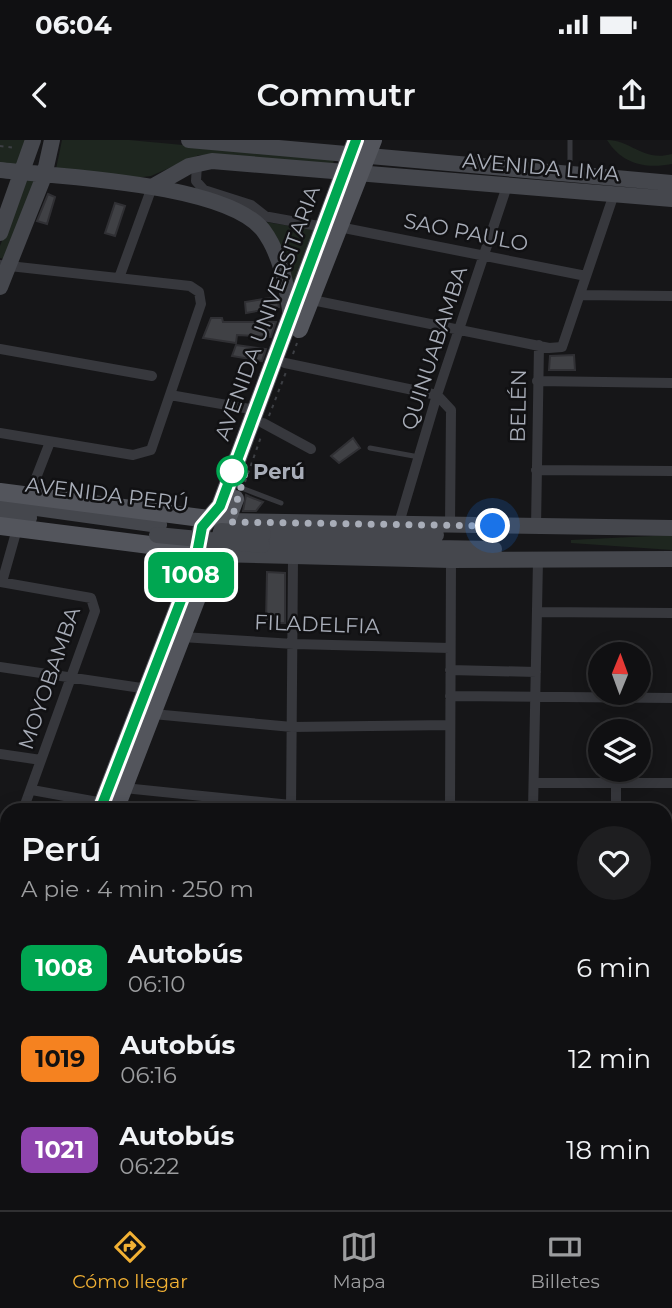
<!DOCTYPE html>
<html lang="es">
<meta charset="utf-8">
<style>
body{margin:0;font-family:Montserrat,sans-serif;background:#1e1e20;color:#f1f3f6;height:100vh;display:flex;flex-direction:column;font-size:26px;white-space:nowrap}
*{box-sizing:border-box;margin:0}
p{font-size:23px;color:#9c9d9f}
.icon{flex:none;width:38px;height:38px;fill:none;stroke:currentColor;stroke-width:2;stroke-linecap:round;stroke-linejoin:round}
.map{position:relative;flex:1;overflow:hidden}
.sheet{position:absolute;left:0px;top:663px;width:672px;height:408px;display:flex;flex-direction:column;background:#101012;border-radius:21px 21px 0 0;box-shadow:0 4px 18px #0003,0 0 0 2px #303032}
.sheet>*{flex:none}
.badge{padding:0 14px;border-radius:10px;font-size:24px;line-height:46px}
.needle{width:46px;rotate:1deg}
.fabs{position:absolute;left:588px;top:502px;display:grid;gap:14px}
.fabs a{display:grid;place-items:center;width:63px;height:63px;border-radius:50%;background:#101012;box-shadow:0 4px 18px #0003,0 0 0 2px #303032;font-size:35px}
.you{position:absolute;width:35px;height:35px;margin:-18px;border:5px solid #fff;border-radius:50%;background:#1a73e8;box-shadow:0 0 0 10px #1a73e833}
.map>.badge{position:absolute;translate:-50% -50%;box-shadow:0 0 0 4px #fff}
.round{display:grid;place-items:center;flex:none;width:74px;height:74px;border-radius:37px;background:#1e1e20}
.overview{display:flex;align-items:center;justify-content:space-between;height:119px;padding:0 21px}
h1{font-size:33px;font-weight:600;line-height:52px}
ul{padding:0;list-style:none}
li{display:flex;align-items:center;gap:21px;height:91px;padding:0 21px}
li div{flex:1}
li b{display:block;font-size:26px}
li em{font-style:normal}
li .badge{min-width:77px;font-weight:700;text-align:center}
.status{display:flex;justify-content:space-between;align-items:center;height:49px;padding:0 35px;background:#101012;direction:ltr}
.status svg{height:19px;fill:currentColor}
header{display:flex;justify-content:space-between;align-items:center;height:91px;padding:0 21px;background:#101012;font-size:32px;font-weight:600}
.tab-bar{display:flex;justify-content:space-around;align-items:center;height:98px;border-top:2px solid #303032;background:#101012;font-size:19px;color:#9c9d9f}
.tab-bar a{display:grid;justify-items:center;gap:4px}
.tab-bar .active{color:#f2b134}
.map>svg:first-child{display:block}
</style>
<div class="status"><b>06:04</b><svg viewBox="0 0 49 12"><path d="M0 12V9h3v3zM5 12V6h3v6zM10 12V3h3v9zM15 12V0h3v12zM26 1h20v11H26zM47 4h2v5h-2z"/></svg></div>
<header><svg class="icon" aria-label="back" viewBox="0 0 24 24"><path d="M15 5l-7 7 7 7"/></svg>Commutr<svg class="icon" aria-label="share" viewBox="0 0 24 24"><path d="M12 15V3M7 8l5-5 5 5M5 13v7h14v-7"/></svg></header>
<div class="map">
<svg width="672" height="1070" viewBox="0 0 672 1070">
<rect width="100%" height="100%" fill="#161618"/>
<!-- green -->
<path fill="#1e261f" d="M0,0H26L19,24H0Z
M62,0H129L334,19L333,26L199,15L151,36L135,38L56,29Z
M607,0C632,0 642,22 672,14V24C645,29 622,24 607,0Z
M26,38L38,41L5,119L0,118V106Z
M259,81L316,90L294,150Z
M672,395V410L571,403V400Z"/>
<!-- building -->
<path fill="#404145" stroke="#303034" stroke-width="2" d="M48,54L55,57L47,84L37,81Z
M115,63L125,66L115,96L105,93Z
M277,157L279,167L246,173L245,162Z
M211,178H222L223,182H276L271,197L237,195L236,203L203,198Z
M236,205L266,209L262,221L232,216Z
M574,215L575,230H549L550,216Z
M353,298L360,308L339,323L331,316Z
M246,355L250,357L263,362L256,371H243Z
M267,432L285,433V483H266Z"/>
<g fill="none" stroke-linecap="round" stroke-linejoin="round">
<!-- path -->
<path stroke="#3d3f44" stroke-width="2" stroke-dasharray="3.5 5" stroke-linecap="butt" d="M0,6L16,8
M293,214L297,203
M269,276L286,232
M245,342L262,294
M665,798L672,797
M0,893H7
M150,1064L151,1070"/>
<!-- lane -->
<path stroke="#37383d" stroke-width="5" d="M570,30V0
M370,308L419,317
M239,347L281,363"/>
<!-- street -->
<path stroke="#37383d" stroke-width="10" d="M197,24L196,41L204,50L251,65L265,76
M258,75L324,87
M339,87L586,136
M0,125L190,146L199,152L201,164L151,310L133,315L0,293
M119,138L152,47
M580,155L672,156
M312,160L549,208L562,207L614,54
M0,209L152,236
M285,223L437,255L451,270L450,385
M537,241L672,243
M170,255L256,270
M263,283L311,309
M536,330L672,331
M29,356L50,302
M399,383L437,255L507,46
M536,387L539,205
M0,442L91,458L95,471L23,670
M2,442L17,389
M537,472L672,473
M182,497L294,504L450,508
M0,527L148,549
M450,530L536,532
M450,556L672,558
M153,574L292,587L450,585
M0,614L41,620
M534,643H672
M616,644V670
M124,648L291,665L533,666
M32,650L103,663
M291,670L293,418
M450,670L451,420
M533,670L538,420
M0,693L7,690
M665,782L672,781
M0,866L7,867
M665,1000L672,999
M31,1064L32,1070
M385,1064V1070
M543,1064L544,1070
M266,1070L301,1064"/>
<!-- secondary -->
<path stroke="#45474d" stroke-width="16" d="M189,0L672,43
M0,30C60,37 225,43 263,90C281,114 287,148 291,176
M152,47L189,26L212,21L672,59
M0,93L33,0
M0,147L44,36L52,0
M0,363L159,385
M0,374L29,378
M227,381L672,388
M263,394L436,395
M262,405L494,409
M214,414L451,420L672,419
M0,783H7
M665,922L672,921"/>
<!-- primary -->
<path stroke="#53555c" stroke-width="18" d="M299,189L373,0
M0,352L209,379
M0,386L197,411
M100,670L195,424L202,387L220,366L356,0
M115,670L235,359
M187,1064V1070
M202,1064V1070"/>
<!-- highway -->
<path stroke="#63666e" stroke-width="19" d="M665,883L672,882
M665,908L672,907
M0,997L7,996
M0,1013L7,1012
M0,1040L7,1039"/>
<!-- secondary-bridge -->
<path stroke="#45474d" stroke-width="16" d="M221,391L263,394
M157,395L262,405"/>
</g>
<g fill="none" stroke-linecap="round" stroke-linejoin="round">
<defs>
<path id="line" d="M100,670L195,424L202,387L220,366L356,0"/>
</defs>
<!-- line casing -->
<use href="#line" stroke="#fff" stroke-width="16"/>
<!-- line -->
<use href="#line" stroke="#00a651" stroke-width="10"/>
<!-- walk -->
<path stroke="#a8adb8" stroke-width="7" stroke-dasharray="0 12.6" d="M232,331L247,326L231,382L493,386"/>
</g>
<!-- markers -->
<circle fill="#fff" stroke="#00a651" stroke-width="3.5" cx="232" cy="331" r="14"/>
<g text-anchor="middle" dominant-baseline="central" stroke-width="5" stroke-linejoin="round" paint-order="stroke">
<!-- street labels -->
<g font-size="21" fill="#a8adb8" stroke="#111113">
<text transform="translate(541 27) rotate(5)">AVENIDA LIMA</text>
<text transform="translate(466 92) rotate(11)">SAO PAULO</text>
<text transform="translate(267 173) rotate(-70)">AVENIDA UNIVERSITARIA</text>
<text transform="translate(434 208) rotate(-72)">QUINUABAMBA</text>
<text transform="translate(518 266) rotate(-89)">BELÉN</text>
<text transform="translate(107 354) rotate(7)">AVENIDA PERÚ</text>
<text transform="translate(317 484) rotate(2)">FILADELFIA</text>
<text transform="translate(49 538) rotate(-71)">MOYOBAMBA</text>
</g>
<!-- stop labels -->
<g font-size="21" font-weight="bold" fill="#a8adb8" stroke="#111113" text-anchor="start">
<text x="253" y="331">Perú</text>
</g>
</g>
</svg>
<div class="fabs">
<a><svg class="needle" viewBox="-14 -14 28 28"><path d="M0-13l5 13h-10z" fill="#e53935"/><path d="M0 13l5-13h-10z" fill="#9c9d9f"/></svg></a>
<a><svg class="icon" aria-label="layers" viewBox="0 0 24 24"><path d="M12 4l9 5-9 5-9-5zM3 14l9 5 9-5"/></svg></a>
</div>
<div class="you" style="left:493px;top:386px"></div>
<b class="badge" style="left:191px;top:435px;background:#00a651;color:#fff">1008</b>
<section class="sheet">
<div class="overview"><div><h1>Perú</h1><p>A pie · 4 min · 250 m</p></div><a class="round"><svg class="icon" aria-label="heart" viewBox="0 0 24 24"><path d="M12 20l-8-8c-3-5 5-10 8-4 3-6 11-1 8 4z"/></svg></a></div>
<ul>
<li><span class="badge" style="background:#00a651;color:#fff">1008</span><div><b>Autobús</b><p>06:10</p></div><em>6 min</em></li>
<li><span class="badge" style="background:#f58220;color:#111">1019</span><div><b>Autobús</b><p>06:16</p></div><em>12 min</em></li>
<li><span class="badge" style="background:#8e44ad;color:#fff">1021</span><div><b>Autobús</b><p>06:22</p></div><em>18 min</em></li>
</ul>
</section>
</div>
<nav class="tab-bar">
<a class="active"><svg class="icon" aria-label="directions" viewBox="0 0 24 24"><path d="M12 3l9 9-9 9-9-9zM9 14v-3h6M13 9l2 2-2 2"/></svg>Cómo llegar</a>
<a><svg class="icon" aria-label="map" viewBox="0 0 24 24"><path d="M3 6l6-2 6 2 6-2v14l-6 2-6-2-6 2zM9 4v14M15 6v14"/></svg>Mapa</a>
<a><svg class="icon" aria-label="tickets" viewBox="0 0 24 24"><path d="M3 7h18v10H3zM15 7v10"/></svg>Billetes</a>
</nav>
